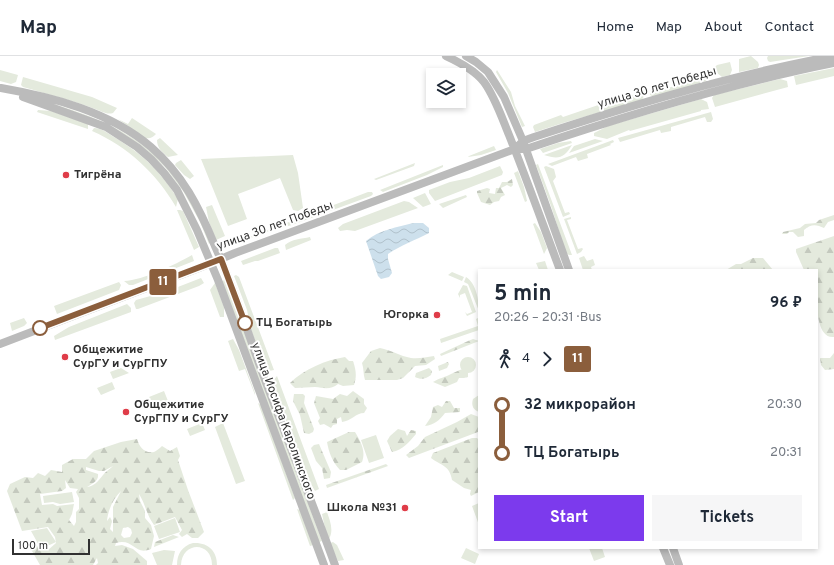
<!DOCTYPE html>
<meta charset="utf-8">
<style>
body{margin:0;font-family:Overpass,sans-serif;background:#f6f6f7;color:#1f2937;height:100vh;display:flex;flex-direction:column;font-size:15px;white-space:nowrap}
*{box-sizing:border-box;margin:0}
p{font-size:13px;color:#747a83}
.icon{flex:none;width:22px;height:22px;fill:none;stroke:currentColor;stroke-width:2;stroke-linecap:round;stroke-linejoin:round}
.map{position:relative;flex:1;overflow:hidden}
.details{position:absolute;left:478px;top:213px;width:340px;height:280px;display:flex;flex-direction:column;background:#fff;border-radius:0px;box-shadow:0 2px 6px #0003}
.details>*{flex:none}
.badge{padding:0 8px;border-radius:3px;font-size:14px;line-height:26px}
.controls{position:absolute;left:426px;top:12px;display:grid;gap:8px}
.controls a{display:grid;place-items:center;width:40px;height:40px;border-radius:0px;background:#fff;box-shadow:0 2px 6px #0003;font-size:20px}
.scale{position:absolute;left:12px;bottom:10px;width:78px;box-sizing:border-box;padding-left:4px;border:2px solid #313131;border-top:0;font-size:11px;line-height:14px;white-space:nowrap;color:#313131;-webkit-text-stroke:3px #fff;paint-order:stroke}
.map>.badge{position:absolute;translate:-50% -50%;box-shadow:0 0 0 2px #fff}
.legs{display:flex;align-items:center;gap:6px;height:44px;padding:0 16px;font-size:13px}
.legs p{margin-inline-start:auto}
.headline{display:flex;align-items:center;justify-content:space-between;height:68px;padding:0 16px}
h1{font-size:22px;font-weight:700;line-height:30px}
.action{display:flex;gap:8px;margin-top:auto;padding:8px 16px}
.action a{flex:1;height:46px;border-radius:0px;background:#7c3aed;color:#fff;font-size:16px;font-weight:700;line-height:46px;text-align:center}
.action a+a{background:#f6f6f7;color:#1f2937}
ul{padding:0 16px;list-style:none}
li{display:flex;align-items:center;gap:14px;height:48px;font-size:15px}
li i{display:grid;place-items:center;width:6px;height:100%;margin:0 5px;background:currentColor}
li i::after{content:'';width:10px;height:10px;margin:-5px;border:3px solid;border-radius:50%;background:#fff}
li p{margin-inline-start:auto}
li:first-child i{background:linear-gradient(#0000 50%,currentColor 0)}
li:last-child i{background:linear-gradient(currentColor 50%,#0000 0)}
header{display:flex;align-items:center;gap:24px;box-sizing:border-box;height:56px;padding:0 20px;background:#fff;border-bottom:1px solid #e0e1e3}
header strong{font-size:19px}
nav{display:flex;gap:22px;margin-inline-start:auto;font-size:14px}
.map>svg:first-child{display:block}
</style>
<header>
<strong>Map</strong>
<nav><a>Home</a><a>Map</a><a>About</a><a>Contact</a></nav>
</header>
<div class="map">
<svg width="834" height="509" viewBox="0 0 834 509">
<defs>
<pattern id="forest-firs" width="22" height="20" patternUnits="userSpaceOnUse"><rect width="22" height="20" fill="#e4eadd"/><path d="M5 1l3.5 6h-7zM16 11l3.5 6h-7z" fill="#c4c9be"/></pattern>
<pattern id="water-waves" width="16" height="10" patternUnits="userSpaceOnUse"><rect width="16" height="10" fill="#cde0ec"/><path d="M0 5q4-4 8 0t8 0" fill="none" stroke="#b0c1cb"/></pattern>
</defs>
<rect width="100%" height="100%" fill="#fff"/>
<!-- green -->
<path fill="#e4eadd" d="M751,0L758,6L759,9L758,12L739,16V3Z
M768,0H809L770,6L768,5L767,2Z
M730,6L732,14L730,19L722,21L716,16L714,12L717,9Z
M834,12V20L796,29L794,20Z
M0,14L18,19L16,26L11,28L0,25Z
M497,14L511,36L515,50L525,70L522,71L508,37L496,16Z
M700,16H704L707,18L706,25L654,41L650,39L651,33L653,32L654,36L695,24L694,21Z
M23,21L92,41L117,52L113,57C106,59 102,55 95,53C72,44 47,38 23,31L21,29Z
M780,23L787,25L788,31L715,51L712,42L714,39Z
M640,37H643L644,40L642,44C606,55 570,64 535,76L533,71L534,69L561,59L563,61L613,44Z
M701,43L707,46L709,53L701,54V55L630,75L629,74L607,83L594,80V77L608,70Z
M44,45C96,61 139,76 174,120C177,125 182,130 185,135C195,151 202,169 211,186L209,188L200,166L183,135L165,111L152,99L138,87Z
M38,54L51,55L88,68V73L37,56Z
M711,56L713,63L711,66H707L705,61L671,71V75L661,77L660,74L620,86L618,82Z
M132,62L156,78C152,82 150,83 145,82L118,63L128,68Z
M94,72C101,72 108,77 114,81C144,99 159,114 178,143L176,151C156,117 128,91 92,75Z
M160,82L178,99L168,101C162,96 157,92 157,84Z
M595,83L603,85L569,97L574,90Z
M613,84L614,86L610,88L611,89L587,98L588,102L578,105L576,101L552,110L548,108Z
M571,85L572,87L543,97L540,93L558,87Z
M572,89C564,102 559,104 544,99Z
M494,90L496,94L481,99L468,101L469,100Z
M293,99L298,117L303,152L298,155L293,154L280,122L238,138L247,163L228,170L201,103Z
M181,104L194,120L190,123L184,119L175,109L176,107Z
M415,107L414,110L376,124L374,123Z
M538,108L572,199H569L566,197L551,150L536,109Z
M443,109V111L427,119L383,136L380,134Z
M500,110L503,116L502,119L435,145L429,137V134L450,126L469,122Z
M546,110L554,113L556,121L553,125L565,157L569,156L570,158L563,161L544,111Z
M518,115L524,131L527,145L525,146L514,117Z
M368,136H372L373,138L371,140L292,169L272,174L237,187L236,186Z
M425,137L431,148L423,151L413,142Z
M466,139L467,141L443,152L439,148Z
M404,145L409,146L418,152L355,175L347,174L340,175L338,172L343,168Z
M212,149L225,180L216,184L209,166L206,151Z
M177,154H180L183,155L199,191L194,194Z
M571,161V163L567,164L578,193L582,192L583,193L581,196L577,198L564,163Z
M535,167L541,176L547,192L544,198L533,168Z
M310,181L311,184L286,194L285,189C292,183 301,183 310,181Z
M275,192H278L280,197L258,205H255L243,209L241,205Z
M192,199L194,205L133,229H129L124,225C144,224 174,209 192,199Z
M584,200L587,205L593,203L595,209L591,211L592,214H583L579,202Z
M545,205L548,214H539L536,207Z
M452,216L464,221L462,225L448,219Z
M236,219L239,221L274,314L269,315L266,313L251,274L247,254L234,220Z
M466,221C476,227 479,244 479,255L468,228L464,226Z
M201,222L204,227L199,230L138,253H136L134,247L136,244L165,236Z
M225,224L322,485L319,486L222,225Z
M119,226L121,229L119,234L57,258L54,250Z
M215,227L224,251V261H220L210,234Z
M463,229L467,230L476,256L467,260L465,256L467,258L472,256L465,237L460,239V242L458,238Z
M127,248L131,252V256L55,284L54,280L69,271Z
M24,262L27,267L24,270L12,275L10,267Z
M478,262L479,274L441,287L440,283L478,270L476,263Z
M233,283L239,294L255,337V339L245,313L239,315L228,285Z
M460 309a8 8 0 1 1 16 0a8 8 0 1 1-16 0Z
M121,312L129,317L113,323L110,316Z
M277,320L319,433L315,435L308,423L273,330L272,326Z
M112,326L115,333L101,339L97,332Z
M164,335L168,345L153,351L149,341Z
M479,339V356C473,354 471,349 473,343Z
M258,347L261,349L295,442L293,444Z
M202,367L205,374L190,380L187,373Z
M223,367L245,425L236,428L215,371Z
M376,379L384,402L369,407L361,384Z
M72,436L74,446L60,448L53,446L44,447L43,440Z
M479,447V469L472,450Z
M297,453L300,454L313,489L310,490Z
M327,456C330,465 334,474 329,483L325,472L322,458Z
M175,462L180,476L159,483L154,470Z
M47,472L56,486L41,493L31,475Z
M333,486L337,489L344,504L338,505L336,501L330,487Z
M193,487C208,486 217,495 217,509H212C212,485 182,485 181,509H177C177,498 182,490 193,487Z
M466,492L479,498L475,508L461,502Z
M589,492H602L605,501L594,505Z
M164,494L175,495L172,509H157L152,497Z"/>
<!-- forest -->
<path fill="url(#forest-firs)" fill-rule="evenodd" d="M512,123L513,129L511,131L507,129L501,132L505,139L501,141L499,145L494,146L490,149L481,146L477,137V135L487,132L490,133L489,137L495,138L496,132H499L502,126H507Z
M834,159V164L828,166L824,172C817,169 812,167 804,174V180L798,181L793,176H789L787,178H782L783,176L800,172L805,168L816,167L819,164Z
M834,180V281C812,284 817,228 817,214H804L796,196V193Z
M753,202H763L773,214H726L736,208H741Z
M473,283L479,285L441,300L440,298L468,285Z
M380,292C391,294 400,300 411,302C419,303 426,301 434,300L435,303L426,309L415,310L403,322L397,324H365C363,318 364,313 362,307L371,295Z
M834,297V313L825,314L821,309L820,302H830Z
M345,301L349,305H353C356,314 357,320 354,329L343,330L338,328C331,334 324,332 315,331C309,331 302,332 295,332L290,327C304,313 326,304 345,301Z
M448,306L449,308L447,312L439,315L438,310Z
M429,312L432,315L431,319C426,323 421,324 415,321L416,317Z
M463,313L468,317V321L464,322H459L457,326L445,331L433,326C439,322 446,321 451,318C456,316 458,314 463,313Z
M353,335L364,343V348L367,352L364,357C356,357 351,365 342,366L341,361L337,363V368L333,369L331,372L324,368L320,369L318,365L320,362L314,347L316,340L333,343L340,338L347,340Z
M294,338H303L305,340L304,347L314,373L313,376L309,378L304,377L300,359L293,345Z
M446,345H450L454,352H460V356L445,357C440,364 434,369 425,370L431,361L433,351L438,349L442,351Z
M471,358L479,361V378L478,376L409,402L406,399L418,390L425,381L457,366Z
M398,373L405,375L407,380L411,374L416,375V378C409,386 403,394 392,396L387,385L390,380Z
M349,376H355C361,386 366,395 362,406L346,414H340C332,405 329,397 327,386Z
M472,382H477L479,384V436L471,440L470,438L471,434L464,432L452,424C449,409 442,410 431,402L433,397Z
M137,383C139,390 144,398 154,396C156,395 160,392 162,390L170,395L177,391L180,400L178,404L188,434L204,476L198,482H192L187,478L182,481L179,478L182,474L175,461L154,469C147,460 145,447 139,438L140,445L145,455V462L151,469L154,480L151,493C134,500 134,482 116,487L115,490L122,489L133,493L147,505V509H96L98,507L97,502L93,509H40L28,488L33,484L40,494H48L56,487L55,481L48,471L22,475L7,435L10,428L25,421L33,422L38,417L45,420L51,414L62,416V409L73,403H86L94,395L121,386ZM113,410C110,413 105,416 103,419C98,425 95,430 87,431C92,428 99,425 98,418L86,414V411L99,415H104ZM65,424L70,432L78,433L76,436L79,442V453L76,456V466L74,470L69,464L72,458L74,448L57,450L53,448L42,449L40,438L62,435L66,432ZM121,435L113,451V476L110,473L112,465L110,461L107,465C108,454 113,443 121,435ZM128,471L131,473L132,477L130,481L124,482L121,479L123,472Z
M319,388L331,416L330,422L324,423L322,412L316,405L311,392L314,389Z
M386,408L388,410L327,432L326,429Z
M173,479L179,481L154,491L155,486Z"/>
<!-- water -->
<path fill="url(#water-waves)" d="M413,167H423L429,172V177C416,184 401,189 388,198V203L392,217L389,221L381,223L378,220L366,185C379,174 398,171 413,167Z"/>
<g fill="none" stroke-linecap="round" stroke-linejoin="round">
<!-- secondary -->
<path stroke="#bbb" stroke-width="8" d="M446,0C459,6 475,14 484,26C495,41 502,62 509,79C527,124 543,169 560,214
M466,0L476,6L488,16L504,41L523,85L569,214
M1,32C53,41 110,56 151,91C183,119 199,151 215,190C233,230 246,271 261,313C285,378 311,443 335,509
M23,41L106,71L137,91L151,103L164,117L177,134L197,174L218,224L324,509
M515,93L523,85L534,81C632,49 732,19 834,0
M0,288L199,212L235,197L515,93H526C627,59 729,28 834,7
M663,492L670,509
M673,492L679,509"/>
</g>
<g fill="none" stroke-linecap="round" stroke-linejoin="round">
<defs>
<path id="line-1" d="M40,272L221,203L245,267"/>
</defs>
<!-- line-1 casing -->
<use href="#line-1" stroke="#fff" stroke-width="9"/>
<!-- line-1 -->
<use href="#line-1" stroke="#8b5e3c" stroke-width="6"/>
</g>
<!-- markers -->
<g fill="#df3c48" stroke="#fff" stroke-width="1.5">
<circle cx="66" cy="119" r="4"/>
<circle cx="437" cy="259" r="4"/>
<circle cx="65" cy="301" r="4"/>
<circle cx="126" cy="356" r="4"/>
<circle cx="405" cy="452" r="4"/>
</g>
<g fill="#fff" stroke="#8b5e3c" stroke-width="2">
<circle cx="245" cy="267" r="7"/>
<circle cx="40" cy="272" r="7"/>
</g>
<g text-anchor="middle" dominant-baseline="central" stroke-width="4" stroke-linejoin="round" paint-order="stroke">
<!-- street labels -->
<g font-size="12" fill="#313131" stroke="#fff">
<text transform="translate(657 32) rotate(-16)">улица 30 лет Победы</text>
<text transform="translate(275 170) rotate(-20)">улица 30 лет Победы</text>
<text transform="translate(283 365) rotate(70)">улица Иосифа Каролинского</text>
</g>
<!-- poi labels -->
<g font-size="12" font-weight="bold" fill="#313131" stroke="#fff" text-anchor="start">
<text x="74" y="119">Тигрёна</text>
<text x="429" y="259" text-anchor="end">Югорка</text>
<text x="73" y="294">Общежитие<tspan x="73" dy="14">СурГУ и СурГПУ</tspan></text>
<text x="134" y="349">Общежитие<tspan x="134" dy="14">СурГПУ и СурГУ</tspan></text>
<text x="397" y="452" text-anchor="end">Школа №31</text>
</g>
<!-- stop labels -->
<g font-size="12" font-weight="bold" fill="#313131" stroke="#fff" text-anchor="start">
<text x="256" y="267">ТЦ Богатырь</text>
</g>
</g>
</svg>
<div class="controls">
<a><svg class="icon" aria-label="layers" viewBox="0 0 24 24"><path d="M12 4l9 5-9 5-9-5zM3 14l9 5 9-5"/></svg></a>
</div>
<div class="scale">100 m</div>
<b class="badge" style="left:163px;top:226px;background:#8b5e3c;color:#fff">11</b>
<section class="details">
<div class="headline"><div><h1>5 min</h1><p>20:26 – 20:31 · Bus</p></div><b>96 ₽</b></div>
<div class="legs"><svg class="icon" aria-label="walk" viewBox="0 0 24 24"><circle cx="13" cy="4" r="2"/><path d="M13 8l-2 6 4 7M11 14l-3 7M7 12l3-4h3l4 4"/></svg>4<svg class="icon" aria-label="forward" viewBox="0 0 24 24"><path d="M9 5l7 7-7 7"/></svg><b class="badge" style="background:#8b5e3c;color:#fff">11</b></div>
<ul>
<li><i style="color:#8b5e3c"></i><b>32 микрорайон</b><p>20:30</p></li>
<li><i style="color:#8b5e3c"></i><b>ТЦ Богатырь</b><p>20:31</p></li>
</ul>
<div class="action"><a>Start</a><a>Tickets</a></div>
</section>
</div>
